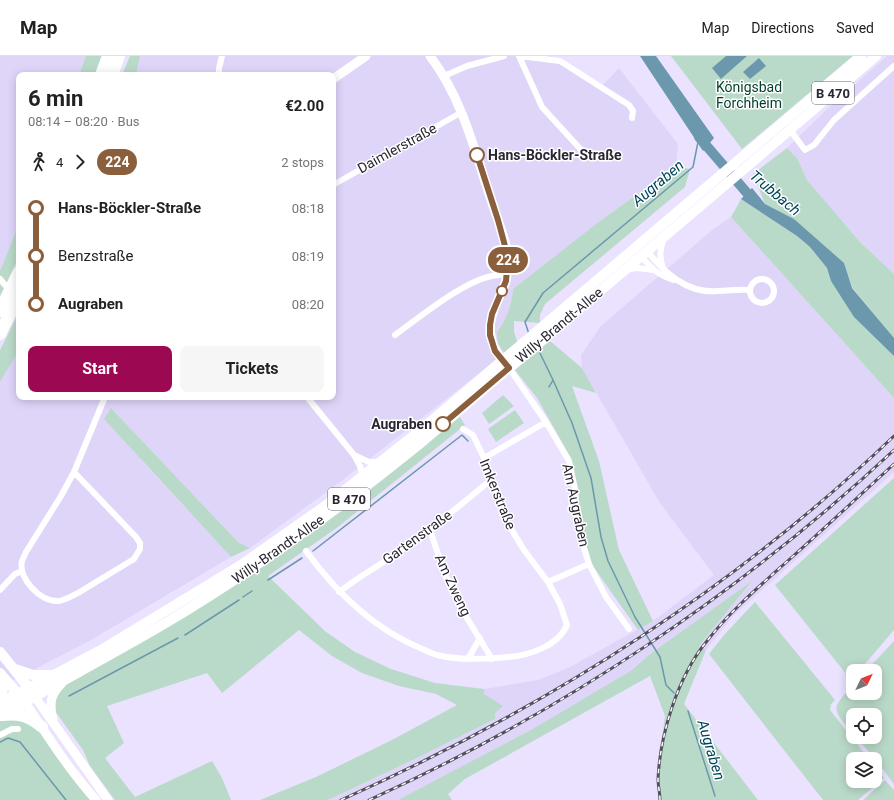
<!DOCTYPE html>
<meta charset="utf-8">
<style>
body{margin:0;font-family:Roboto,sans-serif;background:#f6f6f6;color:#222;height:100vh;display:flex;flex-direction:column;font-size:15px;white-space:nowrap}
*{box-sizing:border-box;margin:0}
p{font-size:13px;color:#767676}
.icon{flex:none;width:22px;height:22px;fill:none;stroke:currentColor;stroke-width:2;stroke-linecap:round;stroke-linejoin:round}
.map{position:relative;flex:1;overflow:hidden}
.side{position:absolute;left:16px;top:16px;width:320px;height:328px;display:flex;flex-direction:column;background:#fff;border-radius:8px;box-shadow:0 2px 10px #0003}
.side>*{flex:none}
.badge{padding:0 8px;border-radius:13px;font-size:14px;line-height:26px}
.needle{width:26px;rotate:47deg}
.controls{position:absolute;left:846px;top:608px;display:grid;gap:8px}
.controls a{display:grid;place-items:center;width:36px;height:36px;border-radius:8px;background:#fff;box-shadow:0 2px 10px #0003;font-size:20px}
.map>.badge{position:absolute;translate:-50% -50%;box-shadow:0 0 0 2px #fff}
.legs{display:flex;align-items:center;gap:6px;height:44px;padding:0 12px;font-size:13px}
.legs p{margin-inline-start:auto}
.headline{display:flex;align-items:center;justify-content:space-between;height:68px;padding:0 12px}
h1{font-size:22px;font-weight:700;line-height:30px}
.cta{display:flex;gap:8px;margin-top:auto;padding:8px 12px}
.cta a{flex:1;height:46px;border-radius:8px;background:#9d0853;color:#fff;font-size:16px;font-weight:700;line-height:46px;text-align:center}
.cta a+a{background:#f6f6f6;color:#222}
ul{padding:0 12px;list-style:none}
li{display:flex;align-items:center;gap:14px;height:48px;font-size:15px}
li i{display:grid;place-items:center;width:6px;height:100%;margin:0 5px;background:currentColor}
li i::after{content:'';width:10px;height:10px;margin:-5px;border:3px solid;border-radius:50%;background:#fff}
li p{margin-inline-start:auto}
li:first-child i{background:linear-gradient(#0000 50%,currentColor 0)}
li:last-child i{background:linear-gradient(currentColor 50%,#0000 0)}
header{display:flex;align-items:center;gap:24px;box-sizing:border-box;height:56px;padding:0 20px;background:#fff;border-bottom:1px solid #e0e0e0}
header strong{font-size:19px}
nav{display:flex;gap:22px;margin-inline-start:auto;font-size:14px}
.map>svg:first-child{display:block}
</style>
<header>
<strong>Map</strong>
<nav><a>Map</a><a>Directions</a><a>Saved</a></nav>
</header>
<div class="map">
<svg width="894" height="744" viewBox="0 0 894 744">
<rect width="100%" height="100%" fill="#eae2ff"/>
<!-- built -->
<path fill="#dfd5f9" d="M0,0H86L79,19H19V168L0,215Z
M140,0H548L562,4L603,29L619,12L678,88L676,110L596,168L513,233L511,250L505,263L497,276L505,297L340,426L250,492L238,486L111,352L142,405L231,501L91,584L16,623L0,629V326L19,294V341H333V19H136Z
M887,0H894V218L860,186L807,124L797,102L787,92L827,53Z
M731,161L894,342V416L733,560L706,594L699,590L751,526L650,598L632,614L531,674L412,738L398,744H328L417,702L495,663L484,638V633L538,624L568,612L653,565L714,519L660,447L582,312L581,299L601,270L712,174Z"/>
<!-- green -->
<path fill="#badac9" d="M86,0H102L95,19H79Z
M130,0H140L136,19H122Z
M671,0H853L742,93Z
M787,92L797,102L807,124L860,186L894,218V282L852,231L848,220L794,163L765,148L753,118Z
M676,110L690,113L685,131L545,248L540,259V267L514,265V276L518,288L505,297L498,288L497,276C508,260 511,252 513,233L596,168Z
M741,143L797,180L810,191L827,212L831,225L894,300V342L731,161Z
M19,168V201L0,240V215Z
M19,256V294L0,326V294Z
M550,285L582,312L596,337L572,330L599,405L619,494L653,565L638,574L590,506L580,462L571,402L537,342L515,314Z
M503,339L514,350L489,368L482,357Z
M111,352L238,486L250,492L231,501L104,363Z
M515,354L524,367L496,386L488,373Z
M460,361L465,369L338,471L268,520L326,576L355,596L391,613L435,627L484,633V638L503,650L495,657V663L417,702L328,744H260L316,721L392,684L457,649L436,638L399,630L362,617L332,600L299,574L222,637L207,617L107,650L124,687L105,702L135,741L212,705L222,722L231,744H115L90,710L83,694L55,655L56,639L64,630C154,575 246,523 332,462C376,431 418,395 460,361Z
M894,422V574L859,615H853V621L851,624L775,529Z
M752,525L699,590L706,594L684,648L758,744H658L659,708L665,660L650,620L465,723L448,738L452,744H398L531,674L632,614L650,598Z
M755,546L835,644L831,648L830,654L869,703H853V725H875V711L884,722L858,744H823L709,598L724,579Z
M894,585V728L875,703L856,681H875V659H853V678C832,652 830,654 853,629V637H875V615H866Z
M0,634L35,668L91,744H0Z
M885,724L894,734V744H863Z"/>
<!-- water -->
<path fill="#6b98ac" d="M640,0H656L714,82L703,95Z
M726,0H747L721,23L712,12Z
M759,2L766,10L750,23L743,16Z
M752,132L765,148L794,163L844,207L852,232L894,282V300L854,261L831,225L827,212L810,191L797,180L741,143Z"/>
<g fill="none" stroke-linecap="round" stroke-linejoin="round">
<!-- stream -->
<path stroke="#6b98ac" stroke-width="1.5" d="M529,278L525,266L543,237L693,111L698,86
M538,293L553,324L572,367L591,422L601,481L608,505L635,561L660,601L666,629L674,637
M549,331L553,324
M313,495L462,379L468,385
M268,524L302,502
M243,541L252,535
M185,579L239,544
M69,640L178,582
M688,655L715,740
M0,686L8,682L20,686L66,744"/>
<!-- river -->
<path stroke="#6b98ac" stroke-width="10" d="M699,81L747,137L756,145"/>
<!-- street -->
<path stroke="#fff" stroke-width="6" d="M519,0L542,51L584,97
M520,0L560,5L629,49L633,55L632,62
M219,19V12L222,0
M444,20L467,10L504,0
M790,74L805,94L814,89L834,64L894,10
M333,129L462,56
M647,195C665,217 687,238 718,235C729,235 738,233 749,234
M641,200C651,212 659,220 674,224
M663,212C659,201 660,193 664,182
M629,213L638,212L653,214
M750 235a12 12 0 1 1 24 0a12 12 0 1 1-24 0Z
M0,223L5,229L12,234
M395,279C420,261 462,226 492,220C497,219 502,219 507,218
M509,312L546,366L569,405L575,433L578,472L589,508L606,541L629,573
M307,341L354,399L360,410L362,417L360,422
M463,373L473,379L484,402L507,466L524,494L548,526L589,508
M354,399L369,406H379
M484,402L546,366
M74,416L136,481L140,487V493L134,503L78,537C72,540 64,545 58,545C40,546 18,522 22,505C23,502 25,499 26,496L61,440L74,416L105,341
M430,474L444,516L459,549L492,603
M306,495C336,536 372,572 420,592C425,594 431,597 437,599C457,604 488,603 509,601C530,599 558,590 567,569L560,548L548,526
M0,534L15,518L22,515
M339,536C358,521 380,509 400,495C432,473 462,448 492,423
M468,603L480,582
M0,679L12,673H18"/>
<!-- secondary -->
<path stroke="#fff" stroke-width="9" d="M430,0C459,38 472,84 486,129C492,148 499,166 505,185C508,198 509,211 506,224C504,231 501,238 498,244C487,268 487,283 502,304
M333,23L366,0
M35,641L108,744
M25,646C47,679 69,714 96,744
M53,664C49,646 50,640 62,627"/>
<!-- primary -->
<path stroke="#fff" stroke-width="10" d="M0,596L33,637
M15,613L33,619H50
M0,617L25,646C71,620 118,595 164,568C255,514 341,451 423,385L750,108L876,0
M18,638L101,594L241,509L325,450L417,377L861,0"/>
<!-- highway -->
<path stroke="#fff" stroke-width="12" d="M101,19L108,0
M112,19L119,0
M0,255L19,216
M0,278L19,240
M0,620L2,632L0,641
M0,648L18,638
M5,657L25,646
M2,659C19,657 29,660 42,671"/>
<defs>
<path id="rail" d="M341,744C544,653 733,534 894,380
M369,744C559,658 741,537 894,394
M660,744C660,737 658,730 658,723C660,678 678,620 707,585C731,554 762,528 791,502C826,471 860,439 894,408"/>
</defs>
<!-- rail casing -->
<use href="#rail" stroke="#534f5e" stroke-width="3"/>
<!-- rail -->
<use href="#rail" stroke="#fff" stroke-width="1.5" stroke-dasharray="4.5" stroke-linecap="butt"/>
</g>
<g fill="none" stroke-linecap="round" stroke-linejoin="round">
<defs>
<path id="line-1" d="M443,368L509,312L495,295L490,279V269L492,258L506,225L508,201L498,164L477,99"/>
</defs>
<!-- line-1 casing -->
<use href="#line-1" stroke="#fff" stroke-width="9"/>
<!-- line-1 -->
<use href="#line-1" stroke="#8b5e3c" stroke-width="6"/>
</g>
<!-- markers -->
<g fill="#fff" stroke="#8b5e3c" stroke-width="2">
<circle cx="477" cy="99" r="7"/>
<circle cx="502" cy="235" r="5"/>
<circle cx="443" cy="368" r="7"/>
</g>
<g text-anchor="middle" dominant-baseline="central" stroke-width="3" stroke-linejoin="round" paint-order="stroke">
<!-- shield labels -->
<g fill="#fff" stroke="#69676f" stroke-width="1">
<rect x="812" y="26" width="42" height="22" rx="3"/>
<rect x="328" y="432" width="42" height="22" rx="3"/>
</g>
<g font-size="13" font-weight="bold" fill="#292631">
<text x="833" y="37">B 470</text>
<text x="349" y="443">B 470</text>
</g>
<!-- park labels -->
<g font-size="14" fill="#013d27" stroke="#fff">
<text x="749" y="31">Königsbad<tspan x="749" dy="16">Forchheim</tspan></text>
</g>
<!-- street labels -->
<g font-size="14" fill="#292631" stroke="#fff">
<text transform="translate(397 92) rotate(-29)">Daimlerstraße</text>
<text transform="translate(559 269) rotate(-40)">Willy-Brandt-Allee</text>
<text transform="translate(498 438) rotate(68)">Imkerstraße</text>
<text transform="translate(576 449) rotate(78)">Am Augraben</text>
<text transform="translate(417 481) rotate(-36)">Gartenstraße</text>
<text transform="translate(278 493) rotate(-35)">Willy-Brandt-Allee</text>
<text transform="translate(453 529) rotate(65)">Am Zweng</text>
</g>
<!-- stop labels -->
<g font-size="14" font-weight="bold" fill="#292631" stroke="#fff" text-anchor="start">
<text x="488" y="99">Hans-Böckler-Straße</text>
<text x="432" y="368" text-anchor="end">Augraben</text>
</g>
<!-- water labels -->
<g font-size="15" font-style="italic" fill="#00455b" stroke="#fff">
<text transform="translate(658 127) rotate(-40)">Augraben</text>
<text transform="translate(775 137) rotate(40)">Trubbach</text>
<text transform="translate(711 694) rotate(73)">Augraben</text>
</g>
</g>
</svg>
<div class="controls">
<a><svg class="needle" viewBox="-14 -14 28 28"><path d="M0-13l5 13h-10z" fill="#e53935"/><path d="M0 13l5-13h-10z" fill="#767676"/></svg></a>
<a><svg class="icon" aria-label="locate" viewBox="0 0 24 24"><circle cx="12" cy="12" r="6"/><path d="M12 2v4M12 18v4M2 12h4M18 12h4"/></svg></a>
<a><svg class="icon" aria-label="layers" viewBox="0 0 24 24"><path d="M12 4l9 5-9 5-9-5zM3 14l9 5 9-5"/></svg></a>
</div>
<b class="badge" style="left:508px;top:204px;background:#8b5e3c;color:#fff">224</b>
<section class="side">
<div class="headline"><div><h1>6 min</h1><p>08:14 – 08:20 · Bus</p></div><b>€2.00</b></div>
<div class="legs"><svg class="icon" aria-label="walk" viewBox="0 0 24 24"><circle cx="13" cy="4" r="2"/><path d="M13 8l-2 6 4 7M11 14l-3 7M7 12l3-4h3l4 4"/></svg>4<svg class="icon" aria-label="forward" viewBox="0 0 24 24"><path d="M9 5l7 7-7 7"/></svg><b class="badge" style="background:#8b5e3c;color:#fff">224</b><p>2 stops</p></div>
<ul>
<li><i style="color:#8b5e3c"></i><b>Hans-Böckler-Straße</b><p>08:18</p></li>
<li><i style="color:#8b5e3c"></i><span>Benzstraße</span><p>08:19</p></li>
<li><i style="color:#8b5e3c"></i><b>Augraben</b><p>08:20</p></li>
</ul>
<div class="cta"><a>Start</a><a>Tickets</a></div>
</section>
</div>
